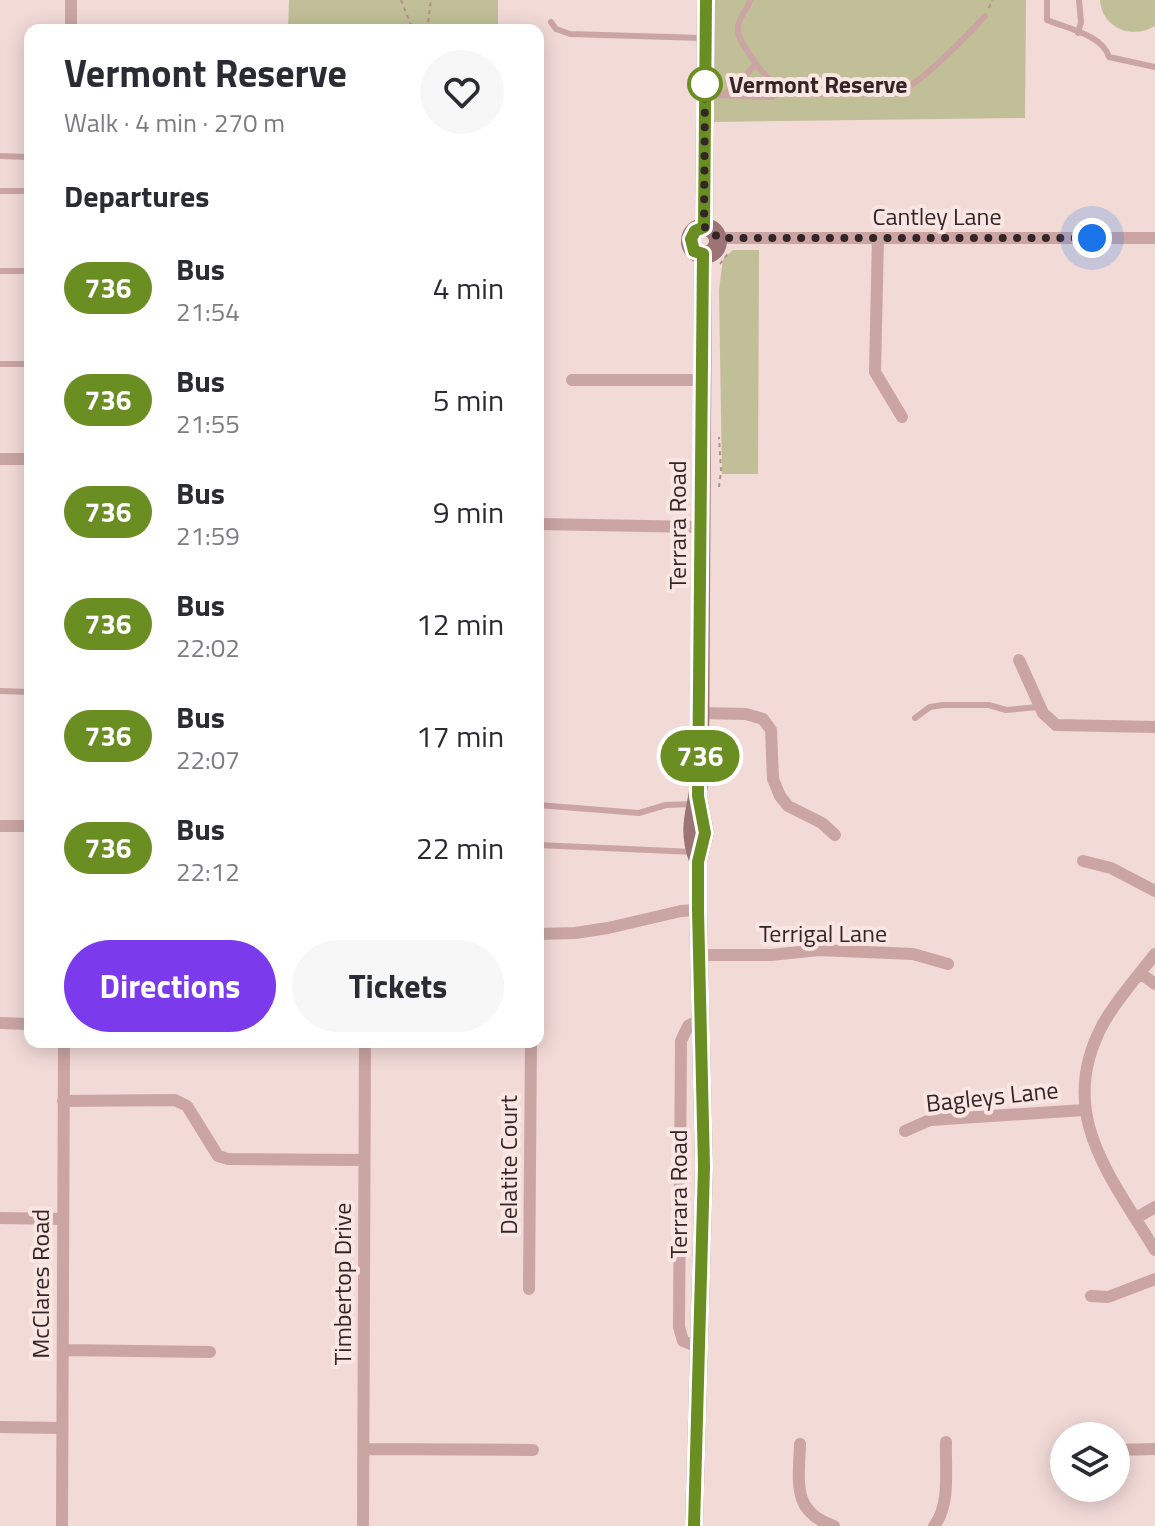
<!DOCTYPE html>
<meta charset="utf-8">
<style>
body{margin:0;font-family:"Titillium Web",sans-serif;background:#f7f7f7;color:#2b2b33;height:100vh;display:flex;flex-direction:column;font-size:30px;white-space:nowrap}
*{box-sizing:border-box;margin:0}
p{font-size:26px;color:#7c7c81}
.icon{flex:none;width:44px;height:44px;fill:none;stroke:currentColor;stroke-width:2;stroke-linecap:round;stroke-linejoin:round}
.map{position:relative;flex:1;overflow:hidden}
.drawer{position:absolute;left:24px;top:24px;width:520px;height:1024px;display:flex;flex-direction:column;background:#fff;border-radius:16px;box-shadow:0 4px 20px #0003}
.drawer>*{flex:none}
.badge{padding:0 16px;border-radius:26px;font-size:28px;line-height:52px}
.fabs{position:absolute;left:1050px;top:1422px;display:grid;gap:16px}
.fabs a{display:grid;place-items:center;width:80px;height:80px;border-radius:50%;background:#fff;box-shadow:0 4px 20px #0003;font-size:40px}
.you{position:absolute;width:40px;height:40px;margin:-20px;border:6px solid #fff;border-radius:50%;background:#1a73e8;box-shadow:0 0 0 12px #1a73e833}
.map>.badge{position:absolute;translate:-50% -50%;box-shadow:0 0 0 4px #fff}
h2{padding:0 40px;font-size:30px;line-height:72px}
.round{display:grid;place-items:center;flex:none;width:84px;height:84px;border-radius:42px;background:#f7f7f7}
.head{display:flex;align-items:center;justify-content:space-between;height:136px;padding:0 40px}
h1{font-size:38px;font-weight:700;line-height:60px}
.cta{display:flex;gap:16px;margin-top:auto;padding:16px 40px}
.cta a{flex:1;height:92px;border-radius:48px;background:#7c3aed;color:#fff;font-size:32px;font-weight:700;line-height:92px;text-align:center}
.cta a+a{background:#f7f7f7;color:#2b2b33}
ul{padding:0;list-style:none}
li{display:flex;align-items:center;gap:24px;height:112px;padding:0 40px}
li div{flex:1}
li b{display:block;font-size:30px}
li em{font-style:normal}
li .badge{min-width:88px;font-weight:700;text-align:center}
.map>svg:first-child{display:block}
</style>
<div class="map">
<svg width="1155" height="1526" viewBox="0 0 1155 1526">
<rect width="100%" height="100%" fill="#f2dad7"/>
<!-- green -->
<path fill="#c1bf97" d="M289,0H498V30H288Z
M714,0H1026L1025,118L712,122Z
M1100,0H1155V26C1132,40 1102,28 1100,0Z
M733,250H759L758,474H722L719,290L723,259Z"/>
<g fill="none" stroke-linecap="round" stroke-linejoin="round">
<!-- path -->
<path stroke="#b58f8d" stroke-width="2" stroke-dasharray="4 4" stroke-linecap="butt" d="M401,0L413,30
M989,8L992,0
M427,30L431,0
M720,264L729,252
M719,487L721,471L719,437"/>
<!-- lane -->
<path stroke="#caa5a3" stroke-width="6" d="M750,0C748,9 738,18 738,27C737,37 744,46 750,55C780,103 806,95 856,90C862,90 869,88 875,89C884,91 888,97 898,93C920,84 968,35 985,16
M1047,0V20C1066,28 1103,35 1109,57L1155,67
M551,22L556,29L570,34L702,38
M1078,33L1081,22L1079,0
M709,95L772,97L781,89
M723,95L733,88L756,64
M0,156L30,157
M0,191H30
M0,271H30
M0,364H30
M0,691L30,692
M915,718L930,707L943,705H989L1006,710L1039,707
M538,805L639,813L666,805L693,804
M538,845L694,852"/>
<!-- street -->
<path stroke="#caa5a3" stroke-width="12" d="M71,30V0
M718,238H1155
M878,238L875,372L902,417
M572,380H701
M0,459H30
M538,524L700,527
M1019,660L1043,713L1056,725L1155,727
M700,713L746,714L763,719L771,730L773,779L780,796L788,806L822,823L835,835
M0,826H30
M1083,861L1111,868L1155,891
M538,934L575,933L608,928L681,911L698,910
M1155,954C1138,976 1117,999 1103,1024C1055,1113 1110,1175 1155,1250
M698,955H771L819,950L913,954L948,964
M1140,973L1155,984
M0,1023L30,1024
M63,1101L175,1100L187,1106L218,1156L228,1159L363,1160
M905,1131L930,1120L1084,1110
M0,1218L62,1219
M1136,1218L1155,1207
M529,1289L531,1042
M1091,1296L1108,1297L1155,1279
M698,1347L683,1341L679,1327L681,1041L688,1026L699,1020
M63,1350L210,1352
M0,1427L61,1428
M800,1444C799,1481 791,1512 834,1526
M365,1449L533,1450
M1116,1450L1155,1449
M62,1526L64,1042
M363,1526L365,1042
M934,1526C951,1505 945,1467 946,1442"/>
<!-- secondary -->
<path stroke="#9d7475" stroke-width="18" d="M704,227L706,0
M690 241a14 14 0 1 1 28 0a14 14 0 1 1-28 0Z
M698,860C685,825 698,808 700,775L703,254
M694,1526L704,1167L698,910V862L705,833L698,796"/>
</g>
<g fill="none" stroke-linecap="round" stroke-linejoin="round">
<defs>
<path id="line" d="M694,1526L704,1167L698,910V862L705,833L698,796L703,254L694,251L691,239L695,231L704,227L706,0"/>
</defs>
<!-- line casing -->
<use href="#line" stroke="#fff" stroke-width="18"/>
<!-- line -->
<use href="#line" stroke="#6b8e23" stroke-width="12"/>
<!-- walk -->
<path stroke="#342526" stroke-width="8" stroke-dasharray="0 14.4" d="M705,84L704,227L711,229L718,238H1092"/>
</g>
<!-- markers -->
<circle fill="#fff" stroke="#6b8e23" stroke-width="4" cx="705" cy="84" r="16"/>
<g text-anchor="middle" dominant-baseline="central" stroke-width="8" stroke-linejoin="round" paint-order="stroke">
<!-- stop labels -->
<g font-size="24" font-weight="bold" fill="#342526" stroke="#f9e6e3" text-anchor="start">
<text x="729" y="84">Vermont Reserve</text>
</g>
<!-- street labels -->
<g font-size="24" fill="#342526" stroke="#f9e6e3">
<text x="937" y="216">Cantley Lane</text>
<text transform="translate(677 525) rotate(-90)">Terrara Road</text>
<text x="823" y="933">Terrigal Lane</text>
<text transform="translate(992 1096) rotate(-6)">Bagleys Lane</text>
<text transform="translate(508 1165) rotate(-90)">Delatite Court</text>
<text transform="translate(678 1194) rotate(-90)">Terrara Road</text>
<text transform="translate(40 1284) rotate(-90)">McClares Road</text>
<text transform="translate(342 1284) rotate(-90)">Timbertop Drive</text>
</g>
</g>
</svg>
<div class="fabs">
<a><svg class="icon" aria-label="layers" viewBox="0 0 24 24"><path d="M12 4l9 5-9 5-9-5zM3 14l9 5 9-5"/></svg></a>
</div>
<div class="you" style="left:1092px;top:238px"></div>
<b class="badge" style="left:700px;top:756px;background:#6b8e23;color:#fff">736</b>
<section class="drawer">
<div class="head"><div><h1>Vermont Reserve</h1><p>Walk · 4 min · 270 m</p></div><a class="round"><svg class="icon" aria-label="heart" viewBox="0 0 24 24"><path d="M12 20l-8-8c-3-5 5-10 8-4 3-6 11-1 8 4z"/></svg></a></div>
<h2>Departures</h2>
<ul>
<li><span class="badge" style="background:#6b8e23;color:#fff">736</span><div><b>Bus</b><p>21:54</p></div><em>4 min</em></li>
<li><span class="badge" style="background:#6b8e23;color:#fff">736</span><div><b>Bus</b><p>21:55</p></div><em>5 min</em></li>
<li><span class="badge" style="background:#6b8e23;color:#fff">736</span><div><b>Bus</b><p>21:59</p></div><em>9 min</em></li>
<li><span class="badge" style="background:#6b8e23;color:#fff">736</span><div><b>Bus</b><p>22:02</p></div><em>12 min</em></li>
<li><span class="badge" style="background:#6b8e23;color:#fff">736</span><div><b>Bus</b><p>22:07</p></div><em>17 min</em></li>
<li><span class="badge" style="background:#6b8e23;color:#fff">736</span><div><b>Bus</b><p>22:12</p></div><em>22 min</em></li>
</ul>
<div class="cta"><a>Directions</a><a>Tickets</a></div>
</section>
</div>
